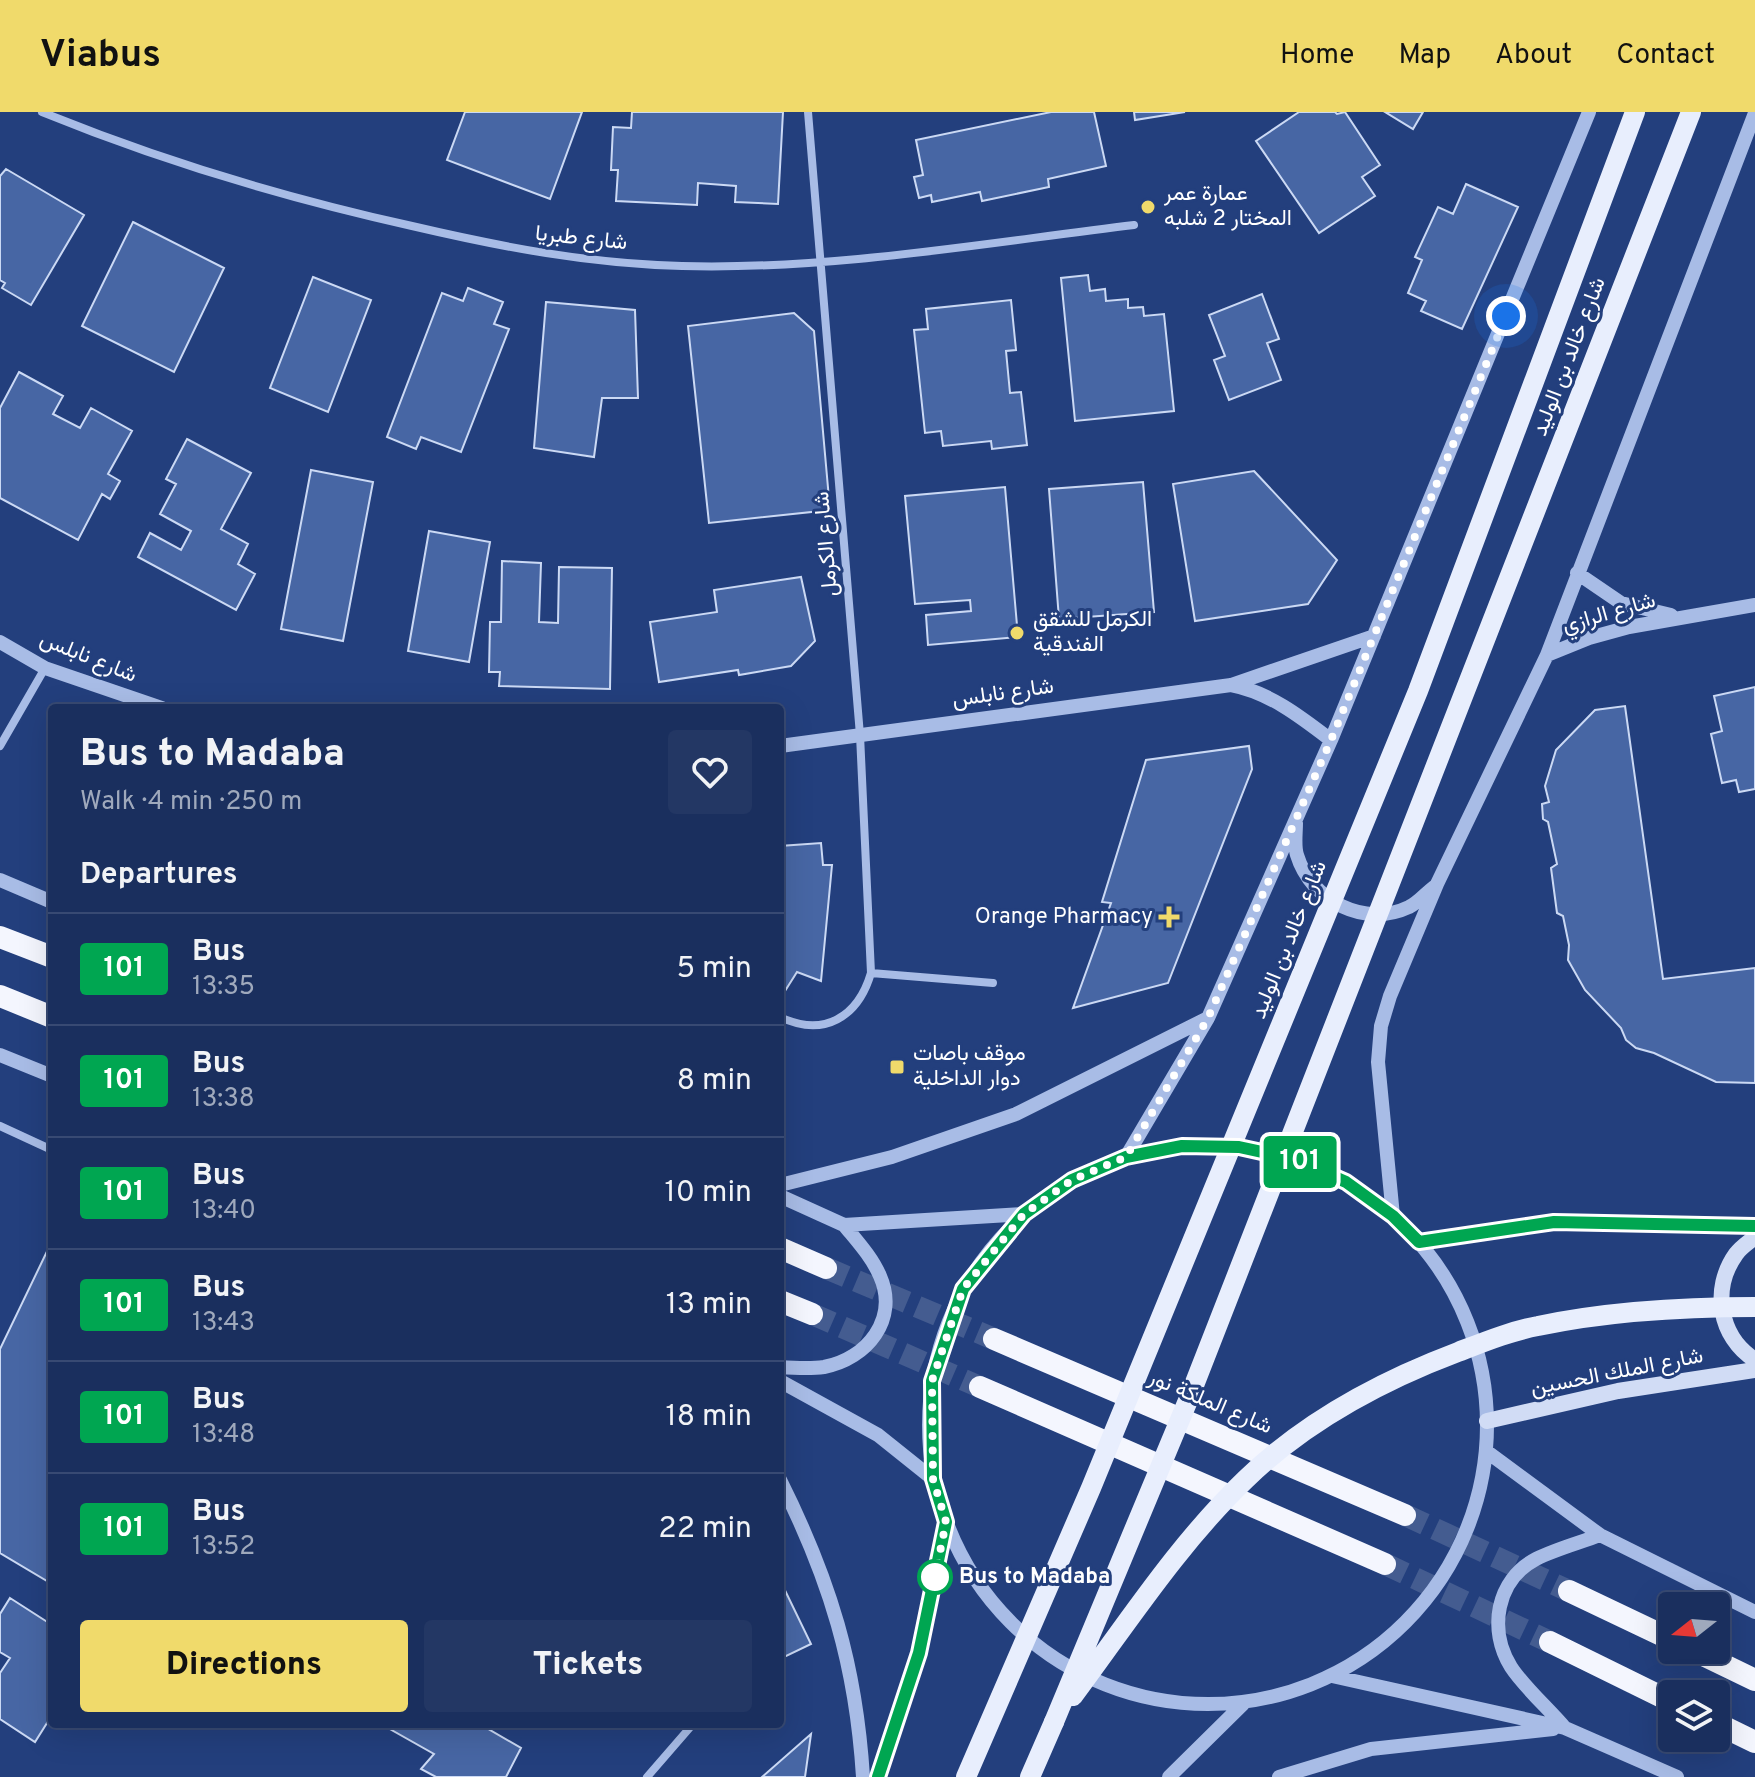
<!DOCTYPE html>
<meta charset="utf-8">
<style>
body{margin:0;font-family:Overpass,Vazirmatn,sans-serif;background:#233764;color:#f1f3f6;height:100vh;display:flex;flex-direction:column;font-size:30px;white-space:nowrap}
*{box-sizing:border-box;margin:0}
p{font-size:26px;color:#9fa9bc}
.icon{flex:none;width:44px;height:44px;fill:none;stroke:currentColor;stroke-width:2;stroke-linecap:round;stroke-linejoin:round}
.map{position:relative;flex:1;overflow:hidden}
.sheet{position:absolute;left:48px;top:592px;width:736px;height:1024px;display:flex;flex-direction:column;background:#1a2f5e;border-radius:8px;box-shadow:0 8px 32px #0002,0 0 0 2px #384a73}
.sheet>*{flex:none}
.badge{padding:0 16px;border-radius:6px;font-size:28px;line-height:52px}
.needle{width:52px;rotate:253deg}
.buttons{position:absolute;left:1658px;top:1480px;display:grid;gap:16px}
.buttons a{display:grid;place-items:center;width:72px;height:72px;border-radius:8px;background:#1a2f5e;box-shadow:0 8px 32px #0002,0 0 0 2px #384a73;font-size:40px}
.you{position:absolute;width:40px;height:40px;margin:-20px;border:6px solid #fff;border-radius:50%;background:#1a73e8;box-shadow:0 0 0 12px #1a73e833}
.map>.badge{position:absolute;translate:-50% -50%;box-shadow:0 0 0 4px #fff}
h2{padding:0 32px;font-size:30px;line-height:72px}
.round{display:grid;place-items:center;flex:none;width:84px;height:84px;border-radius:8px;background:#233764}
.head{display:flex;align-items:center;justify-content:space-between;height:136px;padding:0 32px}
h1{font-size:38px;font-weight:800;line-height:60px}
.action{display:flex;gap:16px;margin-top:auto;padding:16px 32px}
.action a{flex:1;height:92px;border-radius:8px;background:#f0da6b;color:#111;font-size:32px;font-weight:800;line-height:92px;text-align:center}
.action a+a{background:#233764;color:#f1f3f6}
ul{padding:0;list-style:none}
li{display:flex;align-items:center;gap:24px;height:112px;padding:0 32px;border-top:2px solid #384a73}
li div{flex:1}
li b{display:block;font-size:30px}
li em{font-style:normal}
li .badge{min-width:88px;font-weight:700;text-align:center}
header{display:flex;align-items:center;gap:48px;box-sizing:border-box;height:112px;padding:0 40px;background:#f0da6b;color:#111}
header strong{font-size:38px}
nav{display:flex;gap:44px;margin-inline-start:auto;font-size:28px}
.map>svg:first-child{display:block}
</style>
<header>
<strong>Viabus</strong>
<nav><a>Home</a><a>Map</a><a>About</a><a>Contact</a></nav>
</header>
<div class="map">
<svg width="1755" height="1665" viewBox="0 0 1755 1665">
<rect width="100%" height="100%" fill="#233f7d"/>
<!-- building -->
<path fill="#4766a4" stroke="#cbd9f4" stroke-width="2" d="M465,0H582L550,87L447,48Z
M632,0H783L778,92L735,90L736,74L698,71L697,93L616,89L618,58H611L613,15L631,16Z
M1051,0H1094L1106,54L1048,67L1049,75L982,89L980,80L932,90L931,83L919,86L914,65L923,63L916,28Z
M1134,0H1185L1135,8Z
M1299,0H1335L1337,2L1345,0L1380,53L1362,65L1375,84L1319,121L1256,29Z
M1385,0H1423L1413,17Z
M6,57L84,103L31,193L2,176L5,171L0,168V64Z
M1466,72L1518,95L1462,217L1421,199L1426,189L1408,181L1422,148L1415,145L1438,95L1453,102Z
M133,110L224,156L174,260L82,214Z
M1088,163L1090,179L1105,177L1106,189L1128,187V196L1143,195L1144,204L1164,202L1174,299L1075,309L1061,166Z
M313,165L371,188L328,300L270,276Z
M468,176L503,190L494,212L509,217L461,340L421,325L416,337L387,325L442,181L463,189Z
M1262,182L1279,227L1267,231L1281,268L1229,288L1214,248L1225,244L1209,203Z
M1011,188L1016,238L1006,239L1010,281L1021,280L1027,333L992,337L991,329L943,334L941,319L925,321L914,218L928,217L926,197Z
M546,190L635,198L638,286H602L594,345L534,336Z
M794,201L814,219L830,398L709,411L688,214Z
M19,260L63,284L53,302L80,316L91,296L132,319L108,362L120,369L110,387L102,382L78,428L0,386V296Z
M187,327L251,361L221,417L248,432L238,452L255,462L236,498L138,445L150,421L181,438L191,419L160,402L176,372L166,367Z
M311,358L373,370L343,529L281,517Z
M1254,359L1337,448L1308,492L1195,509L1173,372Z
M1143,370L1154,500L1059,507L1049,377Z
M1005,375L1018,525L928,533L926,503L971,499L970,488L915,492L905,384Z
M429,419L490,430L469,550L408,539Z
M502,449L541,451L539,510L558,511L559,455L612,456L610,577L499,574L500,560H489L490,510H501Z
M801,465L815,529L791,554L739,563L738,558L659,570L650,510L717,500L714,478Z
M1755,575V677L1739,680L1736,668L1722,671L1711,622L1722,619L1714,584Z
M1625,594L1663,867L1755,856V971L1716,970L1654,941L1636,936L1626,928L1621,916L1585,878L1568,848L1569,833L1563,804L1557,801L1551,756L1557,752L1548,710L1543,707L1542,692L1549,690L1545,674L1556,638L1595,598Z
M1249,634L1252,657L1168,871L1073,896L1111,791L1102,790L1146,648Z
M821,731L823,753H832L821,869L797,860L785,879L780,877V734Z
M52,1129V1472L0,1441V1237Z
M780,1468L811,1532L780,1547Z
M10,1486L52,1513V1603L35,1630L0,1607V1561L10,1546L0,1540V1502Z
M381,1612H484L485,1615L521,1636L506,1665H436L421,1657L434,1642Z
M811,1622L805,1665H762Z"/>
<g fill="none" stroke-linecap="round" stroke-linejoin="round">
<!-- trunk-tunnel -->
<path stroke="#445c90" stroke-width="22" stroke-dasharray="22 11" stroke-linecap="butt" d="M826,1156L994,1227
M812,1202L980,1275
M1405,1403L1569,1479
M1385,1452L1550,1530"/>
<!-- minor -->
<path stroke="#a8bce6" stroke-width="8" d="M42,0C162,49 286,86 412,114C502,135 590,152 682,154C833,158 984,131 1134,113
M0,634L45,556
M871,861L993,871
M780,905C824,926 858,905 871,861L860,623L808,0
M0,1014L52,1038
M647,1665L693,1612"/>
<!-- tertiary -->
<path stroke="#a8bce6" stroke-width="14" d="M1577,461L1621,491L1671,503
M0,530L45,556L162,596
M1547,543L1589,526L1629,515L1755,493
M1231,573C1269,580 1301,605 1331,628
M780,634L1231,573L1374,524
M1296,711C1296,721 1294,734 1297,743C1311,789 1365,816 1409,795C1418,791 1426,781 1434,775
M0,768L52,790
M0,943L52,964
M929 1313a279 279 0 1 1 558 0a279 279 0 1 1-558 0Z
M1126,1045L1208,906L1331,628L1589,0
M780,1073L892,1045L1016,1002L1208,906
M780,1084L844,1113L1024,1102
M1393,1104L1378,950L1381,914L1390,884L1437,772L1547,543L1755,1
M780,1255C794,1256 810,1257 824,1255C867,1247 899,1207 880,1164C872,1145 857,1129 844,1113
M780,1269L878,1323L933,1367
M1486,1339L1600,1423L1755,1500
M780,1368C830,1468 856,1553 863,1665
M1332,1564L1565,1616L1677,1665
M1565,1616C1549,1597 1524,1575 1511,1555C1488,1518 1496,1468 1536,1447C1556,1437 1579,1431 1600,1423
M878,1665L919,1541L946,1410
M1169,1665L1243,1592
M1279,1665L1371,1637L1553,1617"/>
<!-- secondary -->
<path stroke="#d1dcf5" stroke-width="16" d="M1755,1125C1749,1130 1741,1135 1736,1142C1711,1177 1719,1225 1755,1248
M1419,1130L1554,1110L1755,1114
M1487,1309L1618,1279L1755,1258"/>
<!-- primary -->
<path stroke="#e8eefd" stroke-width="20" d="M1030,1665L1054,1610"/>
<!-- trunk -->
<path stroke="#f4f6fe" stroke-width="22" d="M0,825L52,845
M0,884L52,905
M780,1136L826,1156
M780,1189L812,1202
M994,1227L1405,1403
M980,1275L1385,1452
M1569,1479L1672,1528
M1550,1530L1672,1590
M1693,1538L1755,1568
M1716,1611L1755,1630"/>
<!-- primary-bridge -->
<path stroke="#e8eefd" stroke-width="20" d="M1073,1584C1128,1510 1179,1431 1246,1367C1306,1309 1381,1269 1458,1240C1484,1230 1511,1219 1538,1214C1609,1199 1683,1195 1755,1195
M1054,1610L1189,1286L1691,0
M966,1665L1091,1376L1418,579L1635,0"/>
</g>
<g fill="none" stroke-linecap="round" stroke-linejoin="round">
<defs>
<path id="line" d="M878,1665L919,1541L946,1410L933,1367L932,1269L963,1177L1024,1102L1072,1068L1126,1045L1182,1034L1239,1035L1294,1047L1346,1070L1393,1104L1419,1130L1554,1110L1755,1114"/>
</defs>
<!-- line casing -->
<use href="#line" stroke="#fff" stroke-width="18"/>
<!-- line -->
<use href="#line" stroke="#00a651" stroke-width="12"/>
<!-- walk -->
<path stroke="#fff" stroke-width="8" stroke-dasharray="0 14.4" d="M935,1465L946,1410L933,1367L932,1269L963,1177L1024,1102L1072,1068L1126,1045L1208,906L1331,628L1506,204"/>
</g>
<!-- markers -->
<g fill="#f0da6b" stroke="#233f7d" stroke-width="3">
<circle cx="1148" cy="95" r="8"/>
<circle cx="1017" cy="521" r="8"/>
<path d="M1165 793h8v8h8v8h-8v8h-8v-8h-8v-8h8z"/>
<rect x="889" y="947" width="16" height="16" rx="4"/>
</g>
<circle fill="#fff" stroke="#00a651" stroke-width="4" cx="935" cy="1465" r="16"/>
<g text-anchor="middle" dominant-baseline="central" stroke-width="6" stroke-linejoin="round" paint-order="stroke">
<!-- poi labels -->
<g font-size="22" fill="#fff" stroke="#233f7d" text-anchor="start">
<text x="1164" y="82">عمارة عمر<tspan x="1164" dy="25">المختار 2 شلبه</tspan></text>
<text x="1033" y="508">الكرمل للشقق<tspan x="1033" dy="25">الفندقية</tspan></text>
<text x="1153" y="805" text-anchor="end">Orange Pharmacy</text>
<text x="913" y="942">موقف باصات<tspan x="913" dy="25">دوار الداخلية</tspan></text>
</g>
<!-- street labels -->
<g font-size="22" fill="#fff" stroke="#233f7d">
<text transform="translate(581 127) rotate(6)">شارع طبريا</text>
<text transform="translate(1570 245) rotate(-69)">شارع خالد بن الوليد</text>
<text transform="translate(827 432) rotate(-95)">شارع الكرمل</text>
<text transform="translate(1609 502) rotate(-16)">شارع الرازي</text>
<text transform="translate(88 546) rotate(22)">شارع نابلس</text>
<text transform="translate(1003 582) rotate(-8)">شارع نابلس</text>
<text transform="translate(1290 828) rotate(-68)">شارع خالد بن الوليد</text>
<text transform="translate(1617 1261) rotate(-11)">شارع الملك الحسين</text>
<text transform="translate(1210 1291) rotate(23)">شارع الملكة نور</text>
</g>
<!-- stop labels -->
<g font-size="22" font-weight="bold" fill="#fff" stroke="#233f7d" text-anchor="start">
<text x="959" y="1465">Bus to Madaba</text>
</g>
</g>
</svg>
<div class="buttons">
<a><svg class="needle" viewBox="-14 -14 28 28"><path d="M0-13l5 13h-10z" fill="#e53935"/><path d="M0 13l5-13h-10z" fill="#9fa9bc"/></svg></a>
<a><svg class="icon" aria-label="layers" viewBox="0 0 24 24"><path d="M12 4l9 5-9 5-9-5zM3 14l9 5 9-5"/></svg></a>
</div>
<div class="you" style="left:1506px;top:204px"></div>
<b class="badge" style="left:1300px;top:1050px;background:#00a651;color:#fff">101</b>
<section class="sheet">
<div class="head"><div><h1>Bus to Madaba</h1><p>Walk · 4 min · 250 m</p></div><a class="round"><svg class="icon" aria-label="heart" viewBox="0 0 24 24"><path d="M12 20l-8-8c-3-5 5-10 8-4 3-6 11-1 8 4z"/></svg></a></div>
<h2>Departures</h2>
<ul>
<li><span class="badge" style="background:#00a651;color:#fff">101</span><div><b>Bus</b><p>13:35</p></div><em>5 min</em></li>
<li><span class="badge" style="background:#00a651;color:#fff">101</span><div><b>Bus</b><p>13:38</p></div><em>8 min</em></li>
<li><span class="badge" style="background:#00a651;color:#fff">101</span><div><b>Bus</b><p>13:40</p></div><em>10 min</em></li>
<li><span class="badge" style="background:#00a651;color:#fff">101</span><div><b>Bus</b><p>13:43</p></div><em>13 min</em></li>
<li><span class="badge" style="background:#00a651;color:#fff">101</span><div><b>Bus</b><p>13:48</p></div><em>18 min</em></li>
<li><span class="badge" style="background:#00a651;color:#fff">101</span><div><b>Bus</b><p>13:52</p></div><em>22 min</em></li>
</ul>
<div class="action"><a>Directions</a><a>Tickets</a></div>
</section>
</div>
